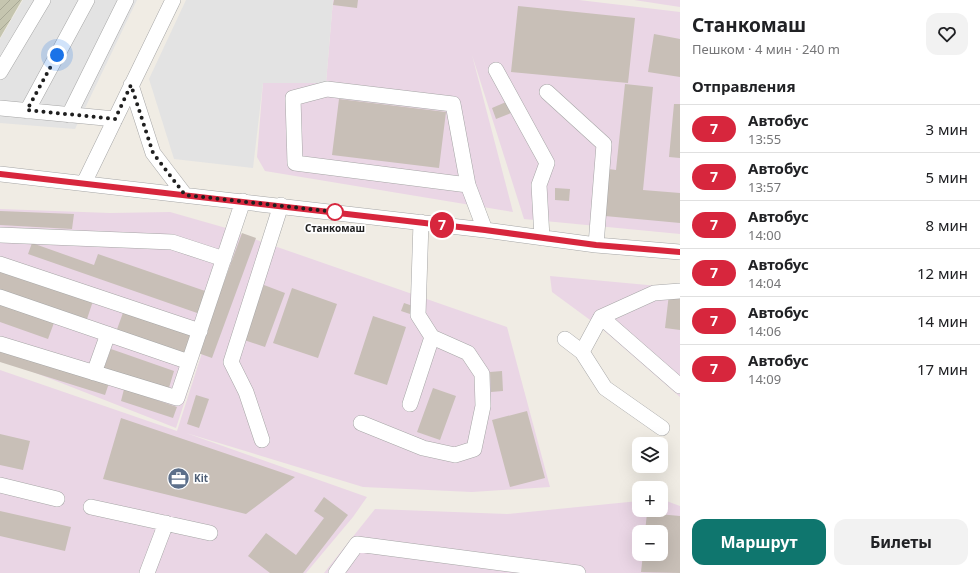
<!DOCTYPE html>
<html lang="ru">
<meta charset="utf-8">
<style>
body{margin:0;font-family:"Noto Sans",sans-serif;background:#f2f2f2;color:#202124;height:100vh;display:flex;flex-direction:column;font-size:15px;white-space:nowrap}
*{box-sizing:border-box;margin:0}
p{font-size:13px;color:#757577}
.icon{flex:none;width:22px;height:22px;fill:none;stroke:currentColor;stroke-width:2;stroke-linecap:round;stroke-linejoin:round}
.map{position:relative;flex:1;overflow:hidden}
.panel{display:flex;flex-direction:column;background:#fff;width:300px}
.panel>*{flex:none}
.badge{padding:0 8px;border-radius:13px;font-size:14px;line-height:26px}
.fabs{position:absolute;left:632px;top:437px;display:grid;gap:8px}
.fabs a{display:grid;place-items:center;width:36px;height:36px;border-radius:8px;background:#fff;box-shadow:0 4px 16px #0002;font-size:20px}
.you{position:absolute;width:20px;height:20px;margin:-10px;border:3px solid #fff;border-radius:50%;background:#1a73e8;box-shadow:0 0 0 6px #1a73e833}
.map>.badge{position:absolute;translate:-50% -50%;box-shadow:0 0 0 2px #fff}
h2{padding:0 12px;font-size:15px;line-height:36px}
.round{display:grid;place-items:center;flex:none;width:42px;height:42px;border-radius:12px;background:#f2f2f2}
.head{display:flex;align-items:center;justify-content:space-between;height:68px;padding:0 12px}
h1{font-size:19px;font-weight:700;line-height:30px}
.action{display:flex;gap:8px;margin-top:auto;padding:8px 12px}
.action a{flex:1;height:46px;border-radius:12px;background:#0f766e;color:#fff;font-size:16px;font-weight:700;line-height:46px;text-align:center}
.action a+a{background:#f2f2f2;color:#202124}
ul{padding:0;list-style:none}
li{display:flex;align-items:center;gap:12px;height:48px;padding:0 12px;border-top:1px solid #e0e0e0}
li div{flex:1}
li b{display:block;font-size:15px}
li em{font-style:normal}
li .badge{min-width:44px;font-weight:700;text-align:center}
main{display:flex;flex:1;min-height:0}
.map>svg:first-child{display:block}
</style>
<main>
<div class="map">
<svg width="680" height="573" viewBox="0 0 680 573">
<defs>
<pattern id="construction-furrows" width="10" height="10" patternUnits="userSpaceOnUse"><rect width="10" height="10" fill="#c5c5af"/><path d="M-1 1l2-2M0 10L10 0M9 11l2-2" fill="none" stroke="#a9a996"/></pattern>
</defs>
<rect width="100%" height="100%" fill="#f0ece4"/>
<!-- industrial -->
<path fill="#ead6e5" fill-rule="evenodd" d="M333,0H579L680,12V234L524,219L472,55L513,212L265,171L257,157L263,82L326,83Z
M634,0H680V7Z
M0,209L110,213L170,212L240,232L176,428L0,359Z
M240,234L507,327L550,487L472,492L363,487L186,433L367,497L353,517L306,573H0V370L177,431Z
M550,276L680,288V397L601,328L552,292Z
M661,499L680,506V573H324L375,509L507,514L639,501V510H661ZM639,532H661V554H639Z"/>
<!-- construction -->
<path fill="url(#construction-furrows)" d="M0,0H22L0,38Z"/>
<!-- parking -->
<path fill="#e3e3e3" d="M23,0H137L75,129L0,123V39Z
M186,0H333L326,83H263L253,168L174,159L149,79Z"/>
<!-- building -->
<path fill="#c8bfb7" d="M334,0H358L357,8L333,5Z
M518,6L635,18L628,83L511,72Z
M654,34L680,39V77L648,72Z
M625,84L653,87L643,190L680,193V223L605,216L609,169L616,170Z
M339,99L446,112L439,168L332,155Z
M506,102L511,113L496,119L492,108Z
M674,104H680V158L669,157Z
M555,188L570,189L569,201L555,200Z
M0,211L74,214L72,229L0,225Z
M242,233L256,238L212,358L198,353Z
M32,243L94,265L98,254L208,292L200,314L28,254Z
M0,270L93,301L86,322L0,294Z
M264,285L285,293L265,347L244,340Z
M292,288L337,304L318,358L273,343Z
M669,294L680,295V330L665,328Z
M0,301L55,320L48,339L0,322Z
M404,303L413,306L410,314L401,311Z
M124,310L197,336L189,358L116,332Z
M373,316L406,327L387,385L354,374Z
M0,349L109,383L105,395L0,362Z
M111,349L174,371L168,391L104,368Z
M502,371L503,391L491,392L490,372Z
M433,388L456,396L440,440L417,432Z
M124,389L177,407L173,418L121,401Z
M196,395L209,399L199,428L187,424Z
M527,411L545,478L510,487L492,420Z
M121,418L295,477L246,514L103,479Z
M0,434L30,441L23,470L0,465Z
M324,497L348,515L303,573H270L248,556L266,533L296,555L324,518L314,511Z
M0,511L71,527L65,551L0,536Z
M647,513L680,516V573L641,572L643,554H661V532H645Z"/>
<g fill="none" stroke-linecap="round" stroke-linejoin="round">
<defs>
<path id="minor" d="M496,70L547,163L539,185L542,238
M0,72L43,0
M131,85L153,153L185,195
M547,92L604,144L596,245
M0,108L115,119
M27,111L87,0
M69,115L126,0
M0,174L485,230L596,245L680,252
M84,183L173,0
M468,185L453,104L327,89L293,98L295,163L468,185L485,230
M0,235L172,242L224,259
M0,264L200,331
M0,297L189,362
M601,317L680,386
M565,339L582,352
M0,344L177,398L243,201
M94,373L108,334
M410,404L432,337
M361,423L423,448L455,455L474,449L483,406L482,374L468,353L432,337L418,315L421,222
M662,428L605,388L582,352L601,317L654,293L680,291
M262,440L246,392L231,362L281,205
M0,485L57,499
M91,507L210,533
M147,573L166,523
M336,573L357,544L578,573"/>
</defs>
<!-- minor casing -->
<use href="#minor" stroke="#a6a6a6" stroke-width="16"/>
<!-- minor -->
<use href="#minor" stroke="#fff" stroke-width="15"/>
</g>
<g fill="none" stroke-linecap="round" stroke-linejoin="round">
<defs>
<path id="line" d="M0,174L485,230L596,245L680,252"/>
</defs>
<!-- line casing -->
<use href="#line" stroke="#fff" stroke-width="9"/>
<!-- line -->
<use href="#line" stroke="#d7263d" stroke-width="6"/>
<!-- walk -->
<path stroke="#1f1f1f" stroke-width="4" stroke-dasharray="0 7.2" d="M57,55L27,110L115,119L131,85L153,153L185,195L335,212"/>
</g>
<!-- icons -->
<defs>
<symbol id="office-disc" viewBox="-11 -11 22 22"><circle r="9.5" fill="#5c6f8a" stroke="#fff"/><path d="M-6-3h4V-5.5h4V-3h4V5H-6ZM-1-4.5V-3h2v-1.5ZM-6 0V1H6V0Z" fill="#fff"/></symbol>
</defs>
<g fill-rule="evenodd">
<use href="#office-disc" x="166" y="466" width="25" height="25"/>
</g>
<!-- markers -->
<circle fill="#fff" stroke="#d7263d" stroke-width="2" cx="335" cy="212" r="8"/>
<g text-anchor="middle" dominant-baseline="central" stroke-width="3.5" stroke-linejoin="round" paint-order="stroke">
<!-- stop labels -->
<g font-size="10" font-weight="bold" fill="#1f1f1f" stroke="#fff">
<text x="335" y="228">Станкомаш</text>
</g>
<!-- service labels -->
<g font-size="10" font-weight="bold" fill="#4e5e75" stroke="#fff" text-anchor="start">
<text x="194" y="478">Kit</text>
</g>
</g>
</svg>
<div class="fabs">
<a><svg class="icon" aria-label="layers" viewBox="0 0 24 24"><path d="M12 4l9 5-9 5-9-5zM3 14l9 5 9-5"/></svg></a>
<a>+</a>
<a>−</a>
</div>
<div class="you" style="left:57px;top:55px"></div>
<b class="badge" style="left:442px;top:225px;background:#d7263d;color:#fff">7</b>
</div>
<section class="panel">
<div class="head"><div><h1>Станкомаш</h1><p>Пешком · 4 мин · 240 m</p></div><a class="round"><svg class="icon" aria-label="heart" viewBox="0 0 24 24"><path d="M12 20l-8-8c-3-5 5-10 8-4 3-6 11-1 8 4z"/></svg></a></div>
<h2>Отправления</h2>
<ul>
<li><span class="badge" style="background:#d7263d;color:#fff">7</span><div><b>Автобус</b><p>13:55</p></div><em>3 мин</em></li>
<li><span class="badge" style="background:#d7263d;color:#fff">7</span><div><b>Автобус</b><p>13:57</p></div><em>5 мин</em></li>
<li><span class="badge" style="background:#d7263d;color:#fff">7</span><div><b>Автобус</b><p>14:00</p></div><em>8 мин</em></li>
<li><span class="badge" style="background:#d7263d;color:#fff">7</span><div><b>Автобус</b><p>14:04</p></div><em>12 мин</em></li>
<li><span class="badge" style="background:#d7263d;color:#fff">7</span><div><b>Автобус</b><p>14:06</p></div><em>14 мин</em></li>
<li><span class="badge" style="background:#d7263d;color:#fff">7</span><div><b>Автобус</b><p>14:09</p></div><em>17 мин</em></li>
</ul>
<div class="action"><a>Маршрут</a><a>Билеты</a></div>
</section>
</main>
